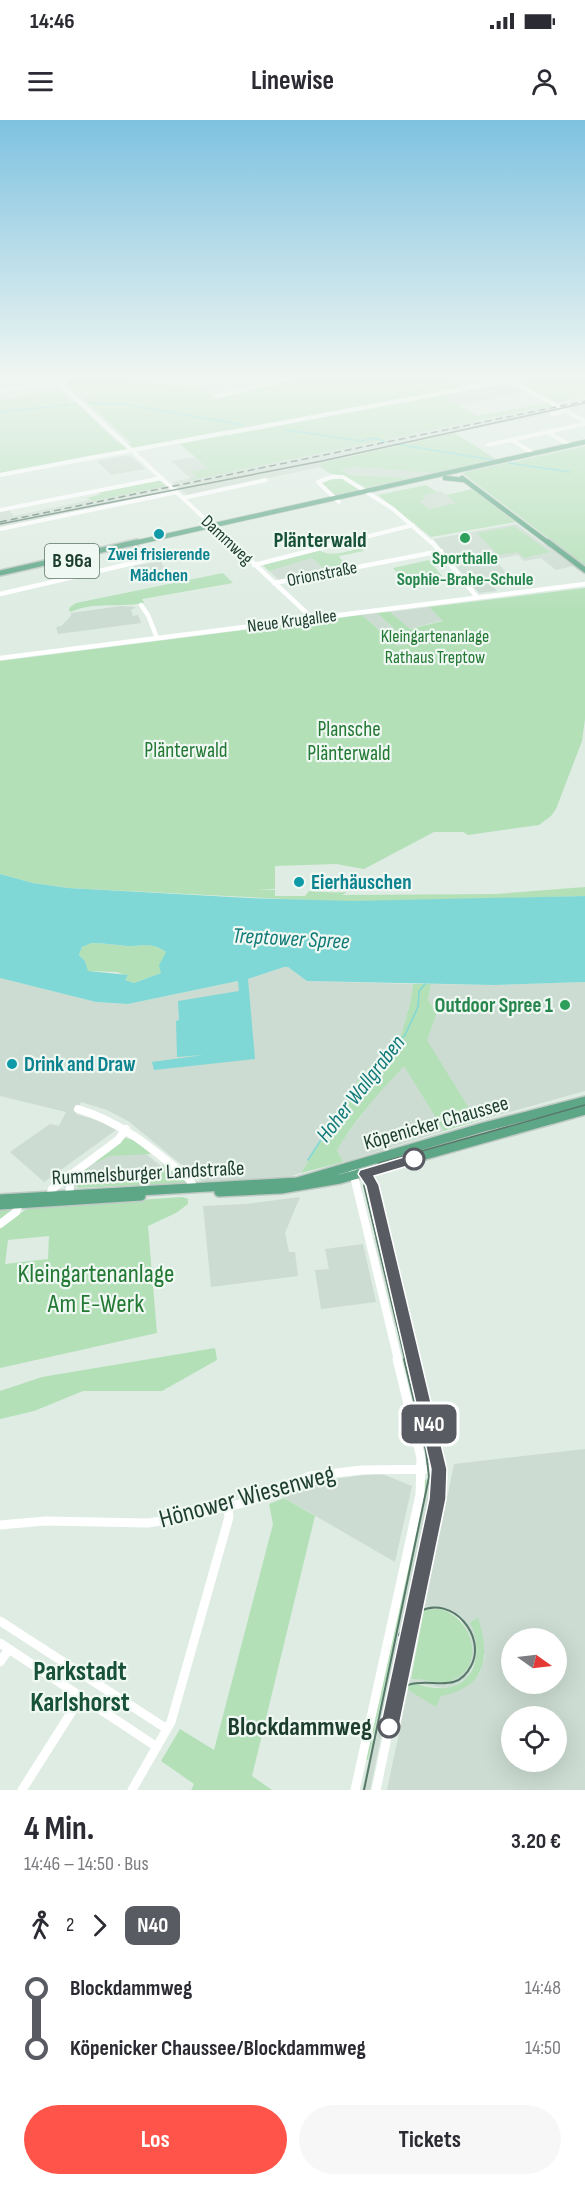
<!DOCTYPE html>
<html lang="de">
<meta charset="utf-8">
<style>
body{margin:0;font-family:"Sofia Sans Condensed",sans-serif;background:#f7f7f7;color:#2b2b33;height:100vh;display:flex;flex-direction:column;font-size:22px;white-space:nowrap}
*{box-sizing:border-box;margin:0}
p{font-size:20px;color:#7c7c81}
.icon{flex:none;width:33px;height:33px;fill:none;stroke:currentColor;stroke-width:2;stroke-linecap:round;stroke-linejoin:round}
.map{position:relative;height:1670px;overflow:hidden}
.drawer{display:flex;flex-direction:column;background:#fff;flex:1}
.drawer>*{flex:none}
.badge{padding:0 12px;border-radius:9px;font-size:21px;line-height:39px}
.needle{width:39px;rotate:104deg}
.tools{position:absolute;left:501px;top:1508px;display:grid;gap:12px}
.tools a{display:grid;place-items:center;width:66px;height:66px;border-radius:50%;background:#fff;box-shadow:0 6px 24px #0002;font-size:30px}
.map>.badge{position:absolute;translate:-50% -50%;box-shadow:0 0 0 3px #fff}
.legs{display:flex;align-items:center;gap:9px;height:66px;padding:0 24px;font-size:20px}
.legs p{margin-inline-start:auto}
.summary{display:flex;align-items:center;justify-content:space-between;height:102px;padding:0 24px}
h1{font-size:33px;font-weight:700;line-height:45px}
.cta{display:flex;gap:12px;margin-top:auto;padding:12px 24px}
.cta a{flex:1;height:69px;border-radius:36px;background:#ff5449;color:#fff;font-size:24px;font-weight:700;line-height:69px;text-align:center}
.cta a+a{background:#f7f7f7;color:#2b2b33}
ul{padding:0 24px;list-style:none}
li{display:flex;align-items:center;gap:21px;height:60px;font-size:22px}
li i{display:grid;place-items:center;width:9px;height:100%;margin:0 8px;background:currentColor}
li i::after{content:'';width:15px;height:15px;margin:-8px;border:4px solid;border-radius:50%;background:#fff}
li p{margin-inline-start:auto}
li:first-child i{background:linear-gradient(#0000 50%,currentColor 0)}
li:last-child i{background:linear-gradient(currentColor 50%,#0000 0)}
.status{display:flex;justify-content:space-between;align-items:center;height:42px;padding:0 30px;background:#fff;direction:ltr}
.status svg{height:16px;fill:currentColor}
header{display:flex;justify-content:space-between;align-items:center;height:78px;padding:0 24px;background:#fff;font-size:27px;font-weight:700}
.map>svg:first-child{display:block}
</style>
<div class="status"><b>14:46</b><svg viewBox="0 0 49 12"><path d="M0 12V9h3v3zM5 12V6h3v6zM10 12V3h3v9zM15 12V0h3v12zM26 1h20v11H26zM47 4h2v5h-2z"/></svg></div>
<header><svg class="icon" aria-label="menu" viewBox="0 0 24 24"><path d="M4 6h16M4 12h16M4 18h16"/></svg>Linewise<svg class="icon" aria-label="person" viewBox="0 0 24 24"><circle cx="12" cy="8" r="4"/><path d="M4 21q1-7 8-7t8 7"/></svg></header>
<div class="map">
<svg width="585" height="1670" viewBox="0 0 585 1670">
<rect width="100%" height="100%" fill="#deece3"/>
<!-- built -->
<path fill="#ccdcd2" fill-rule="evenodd" d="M443,257H501L504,259L457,266Z
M510,263L528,272L460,285L443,275Z
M552,285L562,291L399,325L321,343L324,346L188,376L172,362L190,358L171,341L195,337L209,348L192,352L197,357L192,360Z
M125,336L132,337L145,349L111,355L97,341Z
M354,347L436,352L437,353L412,358L350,355L339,350Z
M164,364L172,372L0,408V392L9,390L14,396Z
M441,371L457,383L429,389L418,381L421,376Z
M516,404L573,446L556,450L541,438L524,441L518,435L495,439L507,454L499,456L503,462L491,464L497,471L479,473L433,419Z
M312,438L328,452L280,461L269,451Z
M160,441L169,454L167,456L146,460L134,446Z
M121,486L136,487L131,490L133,496L138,495L141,503L58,514L56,507L61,506L71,496V493Z
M429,487L444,500L409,509L390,492Z
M377,493L410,523L397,526L362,495Z
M284,847H288L307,861L413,864L410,884L401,915L360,957L301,1053L285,1058L204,1063L128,1001L107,990L81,982L76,994L99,1001L116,1010L44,1062L10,1032L50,1004L59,1006L66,992L0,976V858L96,882L128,884L248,859Z
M585,862V971L477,1001L426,920L437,893L428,880L431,864L495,865Z
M404,945L444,1011L343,1042L337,1030L344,1018L376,976Z
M127,1018L174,1057L171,1062L65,1068L64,1065Z
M300,1077L285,1113L289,1132H295L298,1156L211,1167L203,1086L246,1084Z
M374,1118H381L401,1205L395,1206Z
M363,1124L376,1182L321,1189L315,1150L329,1149L325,1129Z
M404,1217L431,1333L433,1340L426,1341L398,1218Z
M585,1329V1670H387L409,1565L403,1566L404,1560L416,1559L439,1562L469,1545L472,1536L470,1516L460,1498L450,1492L424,1490L418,1493L419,1488L425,1485L454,1344ZM474,1510L485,1536L480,1553L441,1575L419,1564L443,1568L454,1566L467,1558L477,1537L478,1524ZM512,1518H556V1563H512ZM512,1596H556V1641H512Z
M380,1353L412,1366L395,1442L276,1373L315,1359L318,1361Z
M427,1359L434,1360L433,1373L408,1496L409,1501L404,1508L392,1568L396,1566L387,1588L370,1670H362L425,1381Z"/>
<!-- green -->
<path fill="#b4e0b8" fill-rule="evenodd" d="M80,257H126L131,261L200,268L213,275L211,276L216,279L304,257H405L432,273L132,328L127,324L131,323L83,278L93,276L83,269L75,271L68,264L67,259Z
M408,257H443L461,268L433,273Z
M537,257H585V276L557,283L516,261Z
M60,270L71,283L80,286L122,327L117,320L128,329L100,336L98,334L0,353V280Z
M443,275L477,296L547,283L552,285L192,360L191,358L197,357L191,352L208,348L180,324Z
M455,313L497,340L437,353L354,347L340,350L350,355L412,358L366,368L344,356L329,353L320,347L323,346L320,343Z
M585,326V446L462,353Z
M341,357L362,369L333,376L319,361Z
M159,360L166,366L93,381L87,378L101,374L100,372L87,375Z
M426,365L437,372L422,376L426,379L419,381L429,389L456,383L446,375L473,369L515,402L431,417L378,375Z
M514,406L550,432L524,438L517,432L498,435L477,413Z
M361,428L364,431L339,436L345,445L356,443L360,446L328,452L312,438L269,451L262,444L319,430C331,438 348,431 361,428Z
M429,440L442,456L405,463L393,448Z
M223,453L233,463L142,479L144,483C118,488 95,481 70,492L69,488L76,483Z
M585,468V599L582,621L556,689L551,696L539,705L468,715L463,712H434L364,749L336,744L275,746V769L257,770H275V776H305L309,771C322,772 333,773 347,772L342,775L496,774L585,767V776L309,784L303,780L68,768L33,763L0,754V541L362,495L397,526L410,523L377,493L390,492L410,509L443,501L429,487Z
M92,823C104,823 115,825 127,826C142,826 153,822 166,832L161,853L134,863L125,860L127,856L117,852L87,851L85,841L79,835L82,827Z
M413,864H431L428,880L437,893L427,920L477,1001L444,1011L404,946C380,972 355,999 337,1030L343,1042L301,1053L360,957L401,915L410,884Z
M125,1018L134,1020L151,1034L110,1036L95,1043L94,1040Z
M163,1045L173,1053L176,1051L188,1063L78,1068L77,1066L79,1052L84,1048L90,1049L87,1052L100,1062L145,1059Z
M182,1077L188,1079V1084L176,1093L148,1106L157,1213L0,1248V1088H12L11,1100L28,1088ZM49,1116L48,1139L5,1144L8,1120Z
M215,1228L217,1240L162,1271H83L34,1291L0,1299V1271L42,1257Z
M427,1359L425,1381L368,1640L365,1639L424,1361Z
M284,1378L315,1396L252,1656L272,1670H191L194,1664L161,1641L180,1609L214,1630L273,1404L269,1384Z
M440,1489C471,1497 488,1544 453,1560C439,1566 425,1558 411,1559L424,1490Z
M478,1497C490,1536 488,1567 441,1576L436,1587L408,1570L409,1564H412C423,1565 433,1569 444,1568C478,1565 483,1528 470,1503Z"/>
<!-- water -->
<path fill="#7fd8d5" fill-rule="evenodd" d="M0,754L33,763L68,768L249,778L352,781L585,776V862L495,865L307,861L288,847H284L248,859L255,939L154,950L152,942L203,935L177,937L176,901L179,900L178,881L239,871L238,861L128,884L96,882L0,858ZM92,823C104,823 115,825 127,826C142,826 153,822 166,832L159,845L161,853L134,863L125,860L128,855L88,851L85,841L79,835L82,827Z"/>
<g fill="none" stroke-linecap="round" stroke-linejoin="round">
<!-- stream -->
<path stroke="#7fd8d5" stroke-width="1.5" d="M88,283L123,284L243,305
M0,292L77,284
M286,310L361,321L374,318L386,322
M395,324L494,340
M509,343L570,352
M308,1040L346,981L405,915L418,887L419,871L425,864"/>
<defs>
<path id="major-far2" d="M445,358L464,360
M462,358L550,424
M130,424L585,322"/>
<path id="major-far1" d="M548,422L585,450
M0,453L137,422"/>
<path id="major" d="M219,1072L281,1069L340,1059L585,990
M0,1079L297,1062L484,1007L585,981
M0,1085L141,1076"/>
</defs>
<!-- major-far2 casing -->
<use href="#major-far2" stroke="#c0c9c5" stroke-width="6"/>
<!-- major-far1 casing -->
<use href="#major-far1" stroke="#c0c9c5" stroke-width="8"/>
<!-- major casing -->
<use href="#major" stroke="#c0c9c5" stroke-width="12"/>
<!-- minor-far3 -->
<path stroke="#fff" stroke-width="4" d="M1,257H9
M53,257L232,424
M510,261L585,301
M0,270L64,262
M217,276L296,257
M552,294L566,291
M547,312L570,325
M228,313L527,257
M512,320L534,334
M488,325L585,304
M0,355L229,312
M183,378L266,360
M339,382L318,362L332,357H343L393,389L433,424
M0,390L162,358
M0,409L177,372
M338,424L413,405"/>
<!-- minor-far2 -->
<path stroke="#fff" stroke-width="4.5" d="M231,422L312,498
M432,422L477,477
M254,445L344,422
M274,463L441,431
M0,474L159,437
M141,485L148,495L157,518
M0,538L585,464"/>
<!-- minor-far1 -->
<path stroke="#fff" stroke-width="8" d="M78,989C122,1002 154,1030 189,1059L194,1068
M353,1052L398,1240
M363,1052L372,1065L414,1240
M50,1076L52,1069L118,1020L126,1009
M69,1077L71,1054
M0,1104L16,1092L19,1084"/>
<!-- minor -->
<path stroke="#fff" stroke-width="9" d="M0,1405L45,1401L148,1403L187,1397L247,1382L310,1356L362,1350L439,1349
M0,1501L167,1609
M0,1523L157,1627
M0,1542L9,1529
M22,1670L81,1577
M132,1670L171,1602L229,1397L228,1387
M355,1670L420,1375L421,1338L397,1239
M376,1670L437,1379C441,1331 425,1285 414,1239"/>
<!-- major-far2 -->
<use href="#major-far2" stroke="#5da686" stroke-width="4.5"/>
<!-- major-far1 -->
<use href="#major-far1" stroke="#5da686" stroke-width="5"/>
<!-- major -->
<use href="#major" stroke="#5da686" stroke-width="9"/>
<!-- tram-far1 -->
<path stroke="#57796a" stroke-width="1.5" d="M0,404L322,341L585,283
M405,1240L364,1066L367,1052L379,1043L585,985"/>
<!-- tram -->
<path stroke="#57796a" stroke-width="2" d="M386,1585C414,1539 451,1585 471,1546C487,1516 452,1475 420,1491C411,1496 405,1506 399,1515
M364,1670L429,1357L426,1331L404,1239"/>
<!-- rail -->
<path stroke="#57796a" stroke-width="1.5" stroke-dasharray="7 4" stroke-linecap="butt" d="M0,402L585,281"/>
</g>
<!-- sky -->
<linearGradient id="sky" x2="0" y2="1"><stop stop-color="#7ec2e0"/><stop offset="0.52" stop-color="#f0f6f2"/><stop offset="1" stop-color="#f0f6f2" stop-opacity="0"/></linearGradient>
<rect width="585" height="491" fill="url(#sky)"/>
<!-- line-1 -->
<path fill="#595b62" stroke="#fff" stroke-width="1.5" d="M414,1034L421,1039L418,1043L374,1056L379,1065L447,1349L446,1379L399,1607L396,1614L389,1617L382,1614L380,1607L429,1379L431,1349L366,1066L358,1054L360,1050Z"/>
<!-- markers -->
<g fill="#0f9aa8" stroke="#eff8f2" stroke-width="2">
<circle cx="159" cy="414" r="6"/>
<circle cx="299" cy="762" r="6"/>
<circle cx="12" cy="944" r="6"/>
</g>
<g fill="#2e9e5b" stroke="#eff8f2" stroke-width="2">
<circle cx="465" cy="418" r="6"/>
<circle cx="565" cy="885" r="6"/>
</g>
<g fill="#fff" stroke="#595b62" stroke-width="3">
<circle cx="414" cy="1039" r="10"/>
<circle cx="389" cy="1607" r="10"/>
</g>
<g text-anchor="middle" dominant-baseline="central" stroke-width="4.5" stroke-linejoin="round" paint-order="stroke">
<!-- far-street labels -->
<g font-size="18" fill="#1d3d2f" stroke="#eff8f2">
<text transform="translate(227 420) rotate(43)">Dammweg</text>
<text transform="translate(322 454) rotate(-11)">Orionstraße</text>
<text transform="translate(292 501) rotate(-7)">Neue Krugallee</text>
</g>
<!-- far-culture labels -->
<g font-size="18" font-weight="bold" fill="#0d838f" stroke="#eff8f2">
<text x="159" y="434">Zwei frisierende<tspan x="159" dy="21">Mädchen</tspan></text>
</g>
<!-- far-leisure labels -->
<g font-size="18" font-weight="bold" fill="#27864d" stroke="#eff8f2">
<text x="465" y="438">Sporthalle<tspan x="465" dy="21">Sophie-Brahe-Schule</tspan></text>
</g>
<!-- far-park labels -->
<g font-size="18" fill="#237834" stroke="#eff8f2">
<text x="435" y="516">Kleingartenanlage<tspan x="435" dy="21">Rathaus Treptow</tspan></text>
</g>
<!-- shield labels -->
<rect fill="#eff8f2" stroke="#5c756a" stroke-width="1.5" x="45" y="424" width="54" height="34" rx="4.5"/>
<g font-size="20" font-weight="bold" fill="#1d3d2f">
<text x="72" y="441">B 96a</text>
</g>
<!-- park labels -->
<g font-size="21" fill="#237834" stroke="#eff8f2">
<text x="349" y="609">Plansche<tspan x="349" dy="24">Plänterwald</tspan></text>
<text x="186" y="630">Plänterwald</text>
</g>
<!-- culture labels -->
<g font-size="21" font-weight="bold" fill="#0d838f" stroke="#eff8f2" text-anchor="start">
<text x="311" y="762">Eierhäuschen</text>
<text x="24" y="944">Drink and Draw</text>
</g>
<!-- leisure labels -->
<g font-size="21" font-weight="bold" fill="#27864d" stroke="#eff8f2" text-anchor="end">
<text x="553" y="885">Outdoor Spree 1</text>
</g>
<!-- street labels -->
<g font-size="21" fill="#1d3d2f" stroke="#eff8f2">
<text transform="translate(436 1003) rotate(-16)">Köpenicker Chaussee</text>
<text transform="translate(148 1053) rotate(-3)">Rummelsburger Landstraße</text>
</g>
<!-- far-district labels -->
<g font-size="22" font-weight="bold" fill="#175138" stroke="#eff8f2">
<text x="320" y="420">Plänterwald</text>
</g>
<!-- water labels -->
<g font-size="22" font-style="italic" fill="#117a78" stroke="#eff8f2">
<text transform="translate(291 819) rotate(3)">Treptower Spree</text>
<text transform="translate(361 969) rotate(-52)">Hoher Wallgraben</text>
</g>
<!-- near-park labels -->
<g font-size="26" fill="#237834" stroke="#eff8f2">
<text x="96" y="1154">Kleingartenanlage<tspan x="96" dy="30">Am E-Werk</tspan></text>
</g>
<!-- near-street labels -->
<g font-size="26" fill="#1d3d2f" stroke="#eff8f2">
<text transform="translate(247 1377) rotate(-15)">Hönower Wiesenweg</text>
</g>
<!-- near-stop labels -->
<g font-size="26" font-weight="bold" fill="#1d3d2f" stroke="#eff8f2" text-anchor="end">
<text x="372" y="1607">Blockdammweg</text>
</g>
<!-- near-neighbourhood labels -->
<g font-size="27" font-weight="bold" fill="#175138" stroke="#eff8f2">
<text x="80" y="1552">Parkstadt<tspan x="80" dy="31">Karlshorst</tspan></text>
</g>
</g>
</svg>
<div class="tools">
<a><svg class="needle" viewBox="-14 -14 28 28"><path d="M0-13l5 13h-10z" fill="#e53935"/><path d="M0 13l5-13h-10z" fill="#7c7c81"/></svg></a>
<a><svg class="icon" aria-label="locate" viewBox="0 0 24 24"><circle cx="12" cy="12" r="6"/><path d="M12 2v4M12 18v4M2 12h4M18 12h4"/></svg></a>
</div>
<b class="badge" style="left:429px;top:1304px;background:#595b62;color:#fff">N40</b>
</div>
<section class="drawer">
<div class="summary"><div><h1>4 Min.</h1><p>14:46 – 14:50 · Bus</p></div><b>3.20 €</b></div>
<div class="legs"><svg class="icon" aria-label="walk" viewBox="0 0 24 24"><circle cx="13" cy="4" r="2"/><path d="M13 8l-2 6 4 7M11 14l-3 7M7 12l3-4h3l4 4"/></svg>2<svg class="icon" aria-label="forward" viewBox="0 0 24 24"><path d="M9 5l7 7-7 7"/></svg><b class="badge" style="background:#595b62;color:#fff">N40</b></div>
<ul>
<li><i style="color:#595b62"></i><b>Blockdammweg</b><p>14:48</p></li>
<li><i style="color:#595b62"></i><b>Köpenicker Chaussee/Blockdammweg</b><p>14:50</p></li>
</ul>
<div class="cta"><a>Los</a><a>Tickets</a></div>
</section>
